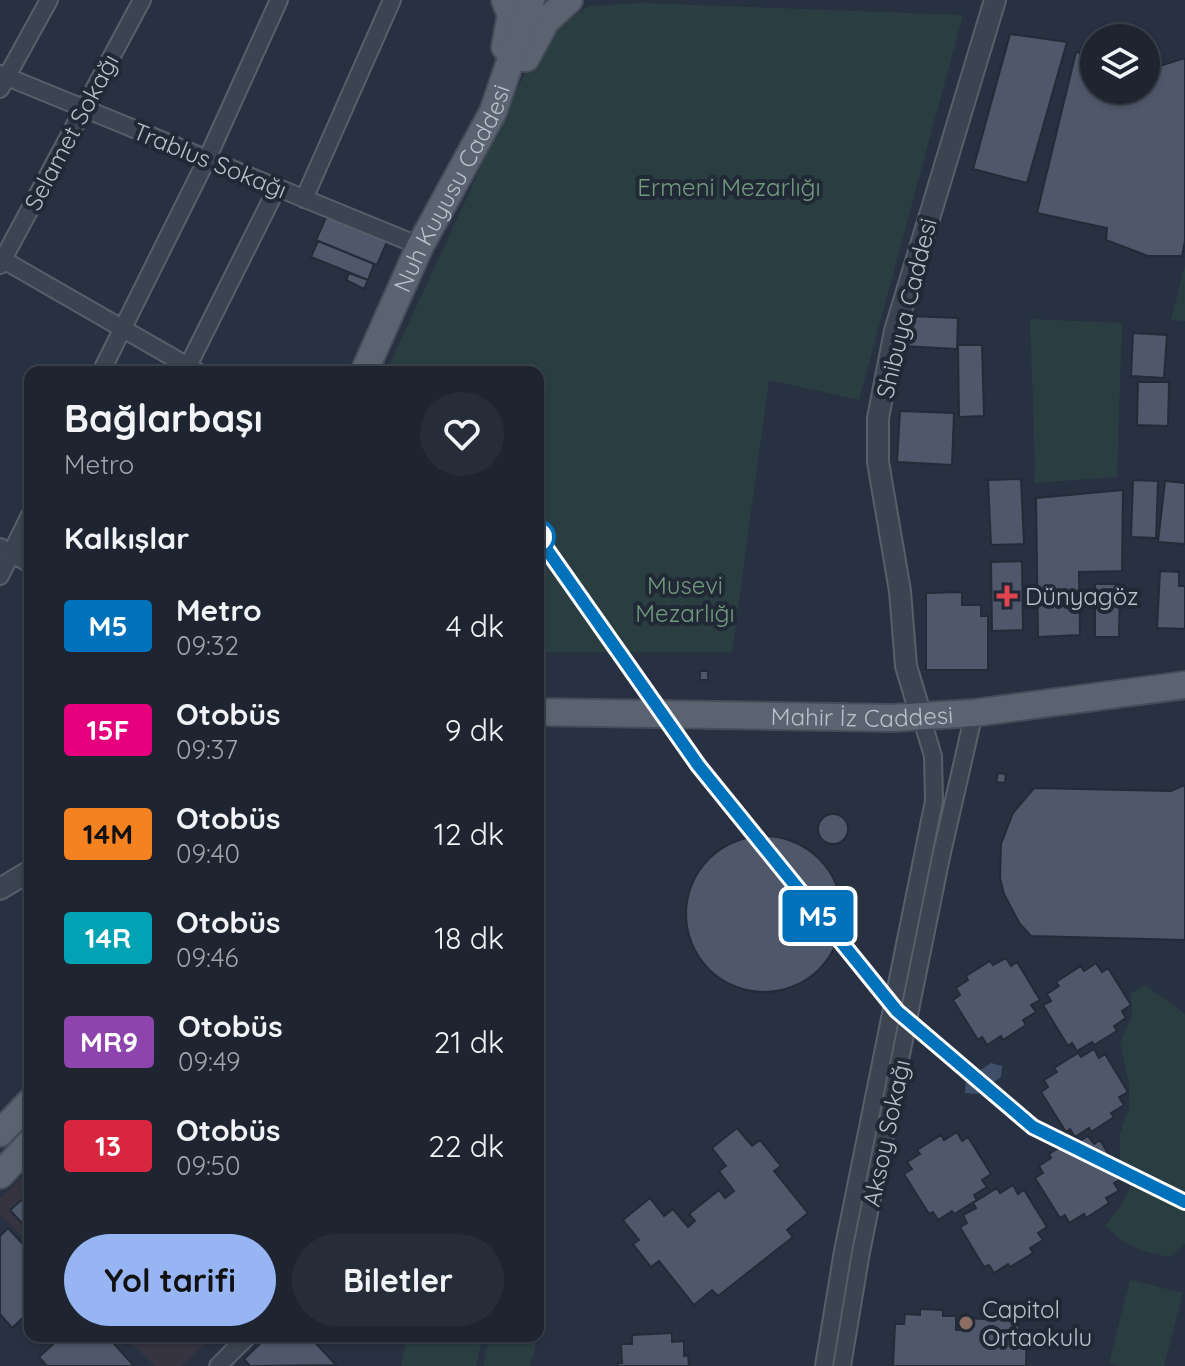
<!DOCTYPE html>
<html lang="tr">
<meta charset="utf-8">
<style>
body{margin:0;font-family:Quicksand,sans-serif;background:#262d39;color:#f1f3f6;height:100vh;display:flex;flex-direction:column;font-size:30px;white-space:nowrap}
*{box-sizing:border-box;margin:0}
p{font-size:26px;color:#a1a5ab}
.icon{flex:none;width:44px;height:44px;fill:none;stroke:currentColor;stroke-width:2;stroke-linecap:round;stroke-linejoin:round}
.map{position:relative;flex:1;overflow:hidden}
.sheet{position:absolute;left:24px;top:366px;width:520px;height:976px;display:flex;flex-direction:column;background:#1e2531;border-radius:16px;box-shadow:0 2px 6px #0004,0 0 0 2px #3c424d}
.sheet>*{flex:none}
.badge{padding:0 16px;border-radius:6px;font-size:28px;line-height:52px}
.controls{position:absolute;left:1080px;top:24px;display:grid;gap:16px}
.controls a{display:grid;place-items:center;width:80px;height:80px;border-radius:50%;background:#1e2531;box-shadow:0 2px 6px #0004,0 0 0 2px #3c424d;font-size:40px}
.map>.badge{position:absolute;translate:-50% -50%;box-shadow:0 0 0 4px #fff}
h2{padding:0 40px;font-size:30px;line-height:72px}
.round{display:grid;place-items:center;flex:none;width:84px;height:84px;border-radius:42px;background:#262d39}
.summary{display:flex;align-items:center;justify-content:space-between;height:136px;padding:0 40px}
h1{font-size:38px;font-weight:700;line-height:60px}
.primary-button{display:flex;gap:16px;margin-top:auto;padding:16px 40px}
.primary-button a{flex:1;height:92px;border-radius:48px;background:#97b5f3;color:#111;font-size:32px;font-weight:700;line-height:92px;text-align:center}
.primary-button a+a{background:#262d39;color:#f1f3f6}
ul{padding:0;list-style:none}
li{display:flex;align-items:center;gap:24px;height:104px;padding:0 40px}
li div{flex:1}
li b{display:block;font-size:30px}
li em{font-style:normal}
li .badge{min-width:88px;font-weight:700;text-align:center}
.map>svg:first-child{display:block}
</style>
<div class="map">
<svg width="1185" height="1366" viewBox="0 0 1185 1366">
<rect width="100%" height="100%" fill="#283141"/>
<!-- medical -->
<path fill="#373442" d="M30,1169V1244L0,1215V1199Z
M124,1336H212L182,1366H155Z"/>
<!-- green -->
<path fill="#2a3e42" d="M643,3L963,15L859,400L769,380L732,652H538V372H386L518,87L545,36L589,6Z
M1185,265V321L1171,320Z
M1030,319L1122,323L1117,477L1034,483L1035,466Z
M1145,985L1185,1014V1244L1170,1257C1140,1251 1128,1247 1105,1226L1119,1209L1130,1187L1120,1161V1134L1129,1108V1084L1120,1043L1132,1016L1131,993Z
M1130,1280L1183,1293L1164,1366H1120L1109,1363Z
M408,1336H483L476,1366H401Z
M490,1336H526L537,1339L530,1366H483Z"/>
<!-- water -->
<path fill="#3f4e69" d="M991,1063L1002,1066L1001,1077L977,1094L965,1093L966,1080Z"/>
<!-- building -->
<path fill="#4f586a" stroke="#232b38" stroke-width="2" d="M1010,34L1067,42L1027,183L973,169Z
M1094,49V90H1146V67L1160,66L1185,58V241L1182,256H1148L1106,240L1107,228L1037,213L1076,52L1092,56Z
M328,213L389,237L377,265L316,240Z
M318,241L374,264L368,280L311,257Z
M349,273L368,280L364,289L346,280Z
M908,316L958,318L957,349L903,346Z
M1133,333L1167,335L1164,378L1131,376Z
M958,345H982L984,416L959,417Z
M1138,382H1169L1168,426L1137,425Z
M900,411L954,413L952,465L897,462Z
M1021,479L1024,544L991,545L988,480Z
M1133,480L1158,481L1156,538L1131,537Z
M1165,481L1185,483V544L1158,542Z
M1123,490L1122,571L1079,572L1080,635L1038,637L1036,498Z
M1022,561L1023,630L992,631L991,562Z
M1160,571L1179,572V586H1185V629L1157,628Z
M1095,584H1120L1119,637H1095Z
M962,592V605H981V616H988V670H926V593Z
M700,671H708V680H700Z
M998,773L1006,774L1005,783L996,782Z
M1185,785V940L1031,936L1020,924L1004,894L1000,878L1001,844L1013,813L1034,788L1171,791Z
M818 829a15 15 0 1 1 30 0a15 15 0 1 1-30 0Z
M686 914a78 78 0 1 1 156 0a78 78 0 1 1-156 0Z
M1006,958L1011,966L1017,962L1040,1000L1031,1005L1036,1012L1023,1020L1026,1025L1003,1040L1001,1036L987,1045L982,1037L978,1040L953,1000L960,995L956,988L968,980L966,976L990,961L993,965Z
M1096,963L1102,972L1108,968L1131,1005L1122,1011L1126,1018L1114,1026L1117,1031L1094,1045L1092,1042L1077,1051L1072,1043L1068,1046L1043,1005L1051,1001L1047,994L1059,986L1056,982L1081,966L1084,971Z
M1094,1049L1099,1058L1105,1054L1128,1092L1119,1097L1124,1105L1111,1113L1114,1117L1091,1132L1089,1128L1075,1137L1070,1129L1066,1132L1041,1092L1048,1087L1044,1080L1057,1072L1054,1068L1078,1053L1081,1057Z
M737,1128L752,1146L760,1140L781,1166L774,1171L808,1213L787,1230L793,1237L718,1296L712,1290L694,1305L659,1261L651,1267L633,1244L639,1240L623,1220L650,1198L664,1216L673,1209L688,1227L695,1221L689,1214L719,1190L725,1198L734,1191L719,1171L726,1166L712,1148Z
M957,1132L962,1141L968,1137L991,1174L982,1180L987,1187L974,1195L977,1200L954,1214L952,1211L938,1220L933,1212L929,1214L904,1174L912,1169L907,1162L920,1154L917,1150L941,1135L944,1140Z
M1088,1136L1094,1144L1100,1140L1123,1178L1114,1183L1119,1191L1106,1198L1109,1203L1086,1218L1084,1214L1069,1223L1065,1215L1060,1218L1035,1178L1043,1173L1039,1166L1051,1158L1049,1154L1073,1139L1076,1143Z
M1013,1185L1018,1194L1024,1190L1047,1227L1038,1233L1043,1240L1030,1248L1033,1253L1010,1267L1008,1264L994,1273L989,1265L984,1267L960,1227L967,1223L963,1215L976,1208L973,1203L997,1188L1000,1193Z
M30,1193V1232L10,1210Z
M8,1228L30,1252V1311L12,1328L0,1314V1236Z
M920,1309L943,1310V1316H956V1330H968L969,1318L983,1319V1313L1004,1314L1006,1319H1019V1330H1027L1026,1366H893L895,1324H904L905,1314L920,1315Z
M672,1333V1342L684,1341V1356L688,1355L689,1366H618V1363H622L621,1344H632V1335Z
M62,1336H107L134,1366H47L39,1357Z
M268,1336H309L336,1365L250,1366L244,1359Z"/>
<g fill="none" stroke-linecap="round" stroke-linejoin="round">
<defs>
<path id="minor" d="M0,74L420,246
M0,89L49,0
M304,199L392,0
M0,258L198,372
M0,265L142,0
M188,366L277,188
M101,372L207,159L279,0
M0,547L30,564
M0,576L30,515
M218,1366L248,1336
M824,1366L843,1251L934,801L933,756L921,716
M842,1366L861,1252L941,857L974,713"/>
<path id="tertiary" d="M921,716L906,666L900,591L878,462V418L895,331L995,0
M0,889L30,871"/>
<g id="primary">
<path d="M505,47L511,15L505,0"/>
<path d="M526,58L546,21L569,0"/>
<path id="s1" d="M364,372L420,246L493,112L531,0"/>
<path id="s2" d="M538,712L892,718L974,713L1185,685"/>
<path d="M0,1133L30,1102"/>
<path d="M0,1175L30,1143"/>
</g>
</defs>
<!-- minor casing -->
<use href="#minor" stroke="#575f6b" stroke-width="20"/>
<!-- tertiary casing -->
<use href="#tertiary" stroke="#575f6b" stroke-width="24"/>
<!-- primary casing -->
<use href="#primary" stroke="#464d5a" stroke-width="30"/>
<!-- minor -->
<use href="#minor" stroke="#3c4451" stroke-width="16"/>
<!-- tertiary -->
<use href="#tertiary" stroke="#3c4451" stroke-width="20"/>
<!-- primary -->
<use href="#primary" stroke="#5b6371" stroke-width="26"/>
</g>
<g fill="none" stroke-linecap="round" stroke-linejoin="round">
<defs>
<path id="line" d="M538,537L698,765L897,1011L1033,1127L1185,1202"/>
</defs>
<!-- line casing -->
<use href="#line" stroke="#fff" stroke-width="18"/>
<!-- line -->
<use href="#line" stroke="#0072bc" stroke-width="12"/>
</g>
<!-- markers -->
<circle fill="#fff" stroke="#0072bc" stroke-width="4" cx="538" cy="537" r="16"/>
<path fill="#e0444e" stroke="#212936" stroke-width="3" d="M1003 584h8v8h8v8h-8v8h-8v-8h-8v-8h8z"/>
<circle fill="#8d6e63" stroke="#212936" stroke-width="3" cx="966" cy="1323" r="8"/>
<g text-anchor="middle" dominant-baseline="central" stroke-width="8" stroke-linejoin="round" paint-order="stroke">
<!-- street labels -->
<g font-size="24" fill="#b9bfcb" stroke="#212936">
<text transform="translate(71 132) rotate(-62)">Selamet Sokağı</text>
<text transform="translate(210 160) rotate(22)">Trablus Sokağı</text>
<text stroke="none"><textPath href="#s1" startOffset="204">Nuh Kuyusu Caddesi</textPath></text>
<text transform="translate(906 308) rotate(-76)">Shibuya Caddesi</text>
<text stroke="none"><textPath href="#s2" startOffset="324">Mahir İz Caddesi</textPath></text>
<text transform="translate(886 1133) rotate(-78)">Aksoy Sokağı</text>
</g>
<!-- park labels -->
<g font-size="24" fill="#729b7e" stroke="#212936">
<text x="729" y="187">Ermeni Mezarlığı</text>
<text x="685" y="585">Musevi<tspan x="685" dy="28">Mezarlığı</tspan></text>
</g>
<!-- poi labels -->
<g font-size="24" fill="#b9bfcb" stroke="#212936" text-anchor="start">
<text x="1025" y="596">Dünyagöz</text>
<text x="982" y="1309">Capitol<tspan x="982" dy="28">Ortaokulu</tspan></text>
</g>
</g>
</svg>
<div class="controls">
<a><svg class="icon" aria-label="layers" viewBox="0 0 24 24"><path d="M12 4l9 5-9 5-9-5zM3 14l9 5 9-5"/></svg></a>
</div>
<b class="badge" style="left:818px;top:916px;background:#0072bc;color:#fff">M5</b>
<section class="sheet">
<div class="summary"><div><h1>Bağlarbaşı</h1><p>Metro</p></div><a class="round"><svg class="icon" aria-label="heart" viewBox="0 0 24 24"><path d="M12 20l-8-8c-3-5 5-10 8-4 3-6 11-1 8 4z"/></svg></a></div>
<h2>Kalkışlar</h2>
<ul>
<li><span class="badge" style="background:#0072bc;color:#fff">M5</span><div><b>Metro</b><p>09:32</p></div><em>4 dk</em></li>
<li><span class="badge" style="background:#e6007e;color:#fff">15F</span><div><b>Otobüs</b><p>09:37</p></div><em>9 dk</em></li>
<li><span class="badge" style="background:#f58220;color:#111">14M</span><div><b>Otobüs</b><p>09:40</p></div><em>12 dk</em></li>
<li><span class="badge" style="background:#00a3b4;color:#fff">14R</span><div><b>Otobüs</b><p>09:46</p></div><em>18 dk</em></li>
<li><span class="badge" style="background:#8e44ad;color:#fff">MR9</span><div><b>Otobüs</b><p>09:49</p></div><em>21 dk</em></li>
<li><span class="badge" style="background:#d7263d;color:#fff">13</span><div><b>Otobüs</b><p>09:50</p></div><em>22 dk</em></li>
</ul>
<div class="primary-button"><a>Yol tarifi</a><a>Biletler</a></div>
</section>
</div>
